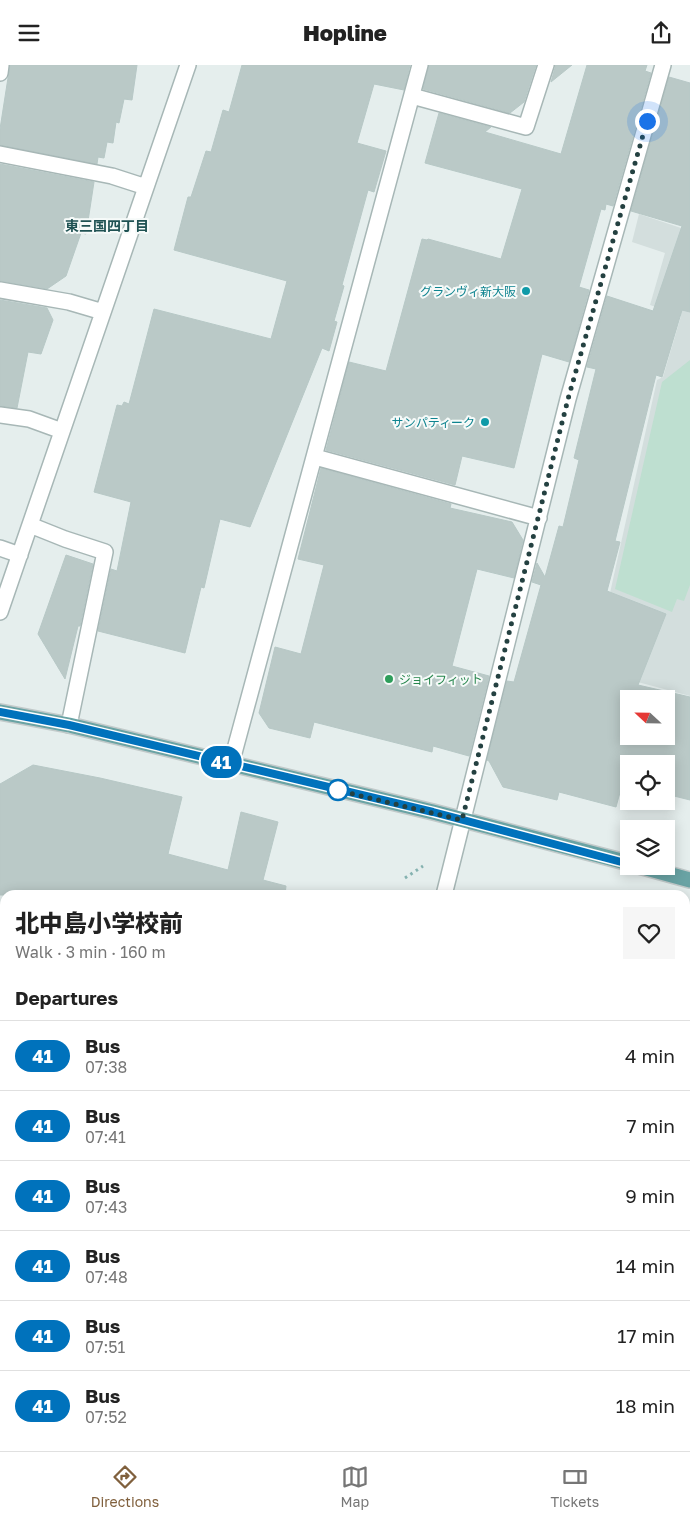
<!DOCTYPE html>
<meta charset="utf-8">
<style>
body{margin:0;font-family:"Golos Text","Noto Sans JP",sans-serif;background:#f6f6f6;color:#222;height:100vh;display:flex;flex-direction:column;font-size:19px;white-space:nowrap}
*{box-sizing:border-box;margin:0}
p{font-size:16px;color:#767676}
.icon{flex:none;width:28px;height:28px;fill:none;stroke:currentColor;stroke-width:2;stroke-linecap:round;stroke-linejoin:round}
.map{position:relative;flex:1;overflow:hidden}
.panel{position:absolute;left:0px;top:825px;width:690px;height:561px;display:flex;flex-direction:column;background:#fff;border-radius:15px 15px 0 0;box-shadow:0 2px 12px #0003}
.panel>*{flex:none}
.badge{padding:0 10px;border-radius:16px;font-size:18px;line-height:32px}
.needle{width:32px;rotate:292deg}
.fabs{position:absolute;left:620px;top:625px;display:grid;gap:10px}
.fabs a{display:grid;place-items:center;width:55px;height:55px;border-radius:0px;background:#fff;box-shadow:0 2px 12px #0003;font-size:25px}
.you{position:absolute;width:25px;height:25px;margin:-12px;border:4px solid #fff;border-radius:50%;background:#1a73e8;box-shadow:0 0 0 8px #1a73e833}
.map>.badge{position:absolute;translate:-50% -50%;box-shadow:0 0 0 2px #fff}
h2{padding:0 15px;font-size:19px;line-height:45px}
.round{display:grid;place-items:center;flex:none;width:52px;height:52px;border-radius:0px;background:#f6f6f6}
.overview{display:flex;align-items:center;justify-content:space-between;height:85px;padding:0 15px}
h1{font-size:24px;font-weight:800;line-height:38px}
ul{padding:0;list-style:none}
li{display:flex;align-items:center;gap:15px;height:70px;padding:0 15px;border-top:1px solid #e0e0e0}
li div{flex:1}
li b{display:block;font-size:19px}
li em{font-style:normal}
li .badge{min-width:55px;font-weight:700;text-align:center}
header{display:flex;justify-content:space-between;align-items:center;height:65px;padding:0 15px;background:#fff;font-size:22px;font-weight:800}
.tab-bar{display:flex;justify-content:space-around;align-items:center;height:70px;border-top:1px solid #e0e0e0;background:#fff;font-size:14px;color:#767676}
.tab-bar a{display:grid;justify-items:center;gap:2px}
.tab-bar .active{color:#80603d}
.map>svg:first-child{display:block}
</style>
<header><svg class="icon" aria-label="menu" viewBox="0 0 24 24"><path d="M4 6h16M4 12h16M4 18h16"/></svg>Hopline<svg class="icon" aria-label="share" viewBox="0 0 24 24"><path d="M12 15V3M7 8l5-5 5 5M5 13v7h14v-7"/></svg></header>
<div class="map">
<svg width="690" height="1386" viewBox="0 0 690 1386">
<rect width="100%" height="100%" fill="#e5eeed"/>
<!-- built -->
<path fill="#d3dedd" d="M639,149L690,166V631L593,605L657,315L663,312L681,251L650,240L665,188L632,177Z"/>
<!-- green -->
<path fill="#bedfd0" d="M690,295V520L684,536L677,534L672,547L615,524L662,317Z"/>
<!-- building -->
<path fill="#bac9c7" stroke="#b7c8c6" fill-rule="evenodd" d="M10,0H137L132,35L124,34L119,58L116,57L113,78L107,77L104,93L98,92L97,99L0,80V64Z
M242,0H410L404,25L374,19L357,78L386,86L374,127L368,125L342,220L344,221L334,256L337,257L329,286L322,283L250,462L220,454L204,523L201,522L185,588L98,566L111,504L117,506L131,437L94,427L117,340L122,341L124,337L129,339L154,244L271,274L287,216L174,185L188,132H191L206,86L211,87L223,45L229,47Z
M429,0H536L524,37L510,48L423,24Z
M555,0H572L551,17L555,3Z
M587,0H647L645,6L651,8L613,141L606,139L605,145L601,144L579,222L589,225L569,297L542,289L514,403L462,391L455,420L326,385L349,297L386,306L422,174L427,175L428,174L501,194L522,124L425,98L439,48L491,62L485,67L561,89Z
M669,12L690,18V247L682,245L662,312L656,310L615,476L620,477L607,526L666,549L638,620L690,632V735L666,729V699H629V722L622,720L616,742L559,727L557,735L503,722L489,696L487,695L507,616L514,617L541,520L532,517L537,498L545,512L559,461L563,462L579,395L574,393L596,304L587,302L607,231L653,246L682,161L631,146ZM629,634H666V671H629Z
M0,99L94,117L86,169L81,168L66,211L47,224L0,216Z
M0,235L47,243L53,255L41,289L28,287L17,343L0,341Z
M321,403L451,439L450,443L512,457L523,475L514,513L477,504L452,601L489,611L469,691L433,681L432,687L314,657L310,673L269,663L259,648L275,582L301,589L324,500L298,494Z
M66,490L93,499L80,561H78L65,614L38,569Z
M33,700L100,713L182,732L168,789L228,805L241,747L278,757L263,815L286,821L285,830H0V719Z"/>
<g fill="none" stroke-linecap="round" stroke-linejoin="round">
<defs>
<path id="minor" d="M0,8L1,0
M412,31L526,62L546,0
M0,89L112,111L146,122
M0,225L69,237L103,247
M0,350L29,354L62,366
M315,392L539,453
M30,460L65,474L105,487L69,660
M0,483L20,490
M0,547L188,0
M231,699L420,0
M444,830L568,334L663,0
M0,863L5,864
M685,1107L690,1087
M0,1263L5,1245
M141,1386L143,1381
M308,1386L309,1381
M613,1386L614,1381"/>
<path id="major" d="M0,647L69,660L433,747L629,798
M639,801L690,815"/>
</defs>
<!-- minor casing -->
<use href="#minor" stroke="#a7b7b6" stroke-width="18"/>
<!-- major casing -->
<use href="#major" stroke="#c2caca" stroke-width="18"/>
<!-- path -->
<path stroke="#85b2b0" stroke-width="3" stroke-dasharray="2.5 4" stroke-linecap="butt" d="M405,813L423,801"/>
<!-- minor -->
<use href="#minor" stroke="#fff" stroke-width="15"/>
<!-- major -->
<use href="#major" stroke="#69a3a4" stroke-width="15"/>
</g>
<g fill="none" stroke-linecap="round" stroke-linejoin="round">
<defs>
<path id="line" d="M0,647L69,660L433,747L629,799"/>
</defs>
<!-- line casing -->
<use href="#line" stroke="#fff" stroke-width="11"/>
<!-- line -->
<use href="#line" stroke="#0072bc" stroke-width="8"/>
<!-- walk -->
<path stroke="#244141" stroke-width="5" stroke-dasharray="0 9" d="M338,725L332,724L462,755L568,334L647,56"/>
</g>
<!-- markers -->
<g fill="#0f9aa8" stroke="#f6faf9" stroke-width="2">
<circle cx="526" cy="226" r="5"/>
<circle cx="485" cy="357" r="5"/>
</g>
<circle fill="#2e9e5b" stroke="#f6faf9" stroke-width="2" cx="389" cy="614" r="5"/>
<circle fill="#fff" stroke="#0072bc" stroke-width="2.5" cx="338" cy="725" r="10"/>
<g text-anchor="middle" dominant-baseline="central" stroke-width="4" stroke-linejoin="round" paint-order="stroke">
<!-- culture labels -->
<g font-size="12" fill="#0d838f" stroke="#f6faf9" text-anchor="end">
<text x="516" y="226">グランヴィ新大阪</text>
<text x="475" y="357">サンパティーク</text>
</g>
<!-- leisure labels -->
<g font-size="12" fill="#27864d" stroke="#f6faf9" text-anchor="start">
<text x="399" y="614">ジョイフィット</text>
</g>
<!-- neighbourhood labels -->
<g font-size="14" font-weight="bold" fill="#1f5253" stroke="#f6faf9">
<text x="107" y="160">東三国四丁目</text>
</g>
</g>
</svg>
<div class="fabs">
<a><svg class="needle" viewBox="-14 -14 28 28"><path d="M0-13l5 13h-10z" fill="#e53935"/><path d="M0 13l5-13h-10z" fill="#767676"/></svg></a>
<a><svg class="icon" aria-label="locate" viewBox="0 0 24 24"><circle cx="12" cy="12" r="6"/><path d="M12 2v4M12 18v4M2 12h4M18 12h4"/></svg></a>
<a><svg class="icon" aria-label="layers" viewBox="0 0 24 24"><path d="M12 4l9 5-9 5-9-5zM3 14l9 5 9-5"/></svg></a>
</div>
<div class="you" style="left:647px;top:56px"></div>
<b class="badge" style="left:221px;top:697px;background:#0072bc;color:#fff">41</b>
<section class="panel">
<div class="overview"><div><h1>北中島小学校前</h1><p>Walk · 3 min · 160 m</p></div><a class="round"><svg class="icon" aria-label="heart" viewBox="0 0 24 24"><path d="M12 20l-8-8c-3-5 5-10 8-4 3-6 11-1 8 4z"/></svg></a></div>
<h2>Departures</h2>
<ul>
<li><span class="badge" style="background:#0072bc;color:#fff">41</span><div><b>Bus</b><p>07:38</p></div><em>4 min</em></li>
<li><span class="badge" style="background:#0072bc;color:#fff">41</span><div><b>Bus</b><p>07:41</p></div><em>7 min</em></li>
<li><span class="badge" style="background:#0072bc;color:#fff">41</span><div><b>Bus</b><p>07:43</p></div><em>9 min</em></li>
<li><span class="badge" style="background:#0072bc;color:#fff">41</span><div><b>Bus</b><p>07:48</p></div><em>14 min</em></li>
<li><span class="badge" style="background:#0072bc;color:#fff">41</span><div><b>Bus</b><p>07:51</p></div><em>17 min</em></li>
<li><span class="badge" style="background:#0072bc;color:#fff">41</span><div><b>Bus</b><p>07:52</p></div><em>18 min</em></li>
</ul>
</section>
</div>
<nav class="tab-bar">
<a class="active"><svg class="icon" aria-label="directions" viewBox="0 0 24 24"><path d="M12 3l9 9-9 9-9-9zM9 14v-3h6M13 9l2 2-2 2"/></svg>Directions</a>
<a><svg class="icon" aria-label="map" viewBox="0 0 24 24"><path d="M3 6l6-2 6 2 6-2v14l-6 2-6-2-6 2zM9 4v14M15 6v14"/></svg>Map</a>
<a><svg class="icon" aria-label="tickets" viewBox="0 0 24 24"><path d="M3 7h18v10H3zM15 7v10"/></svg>Tickets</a>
</nav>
